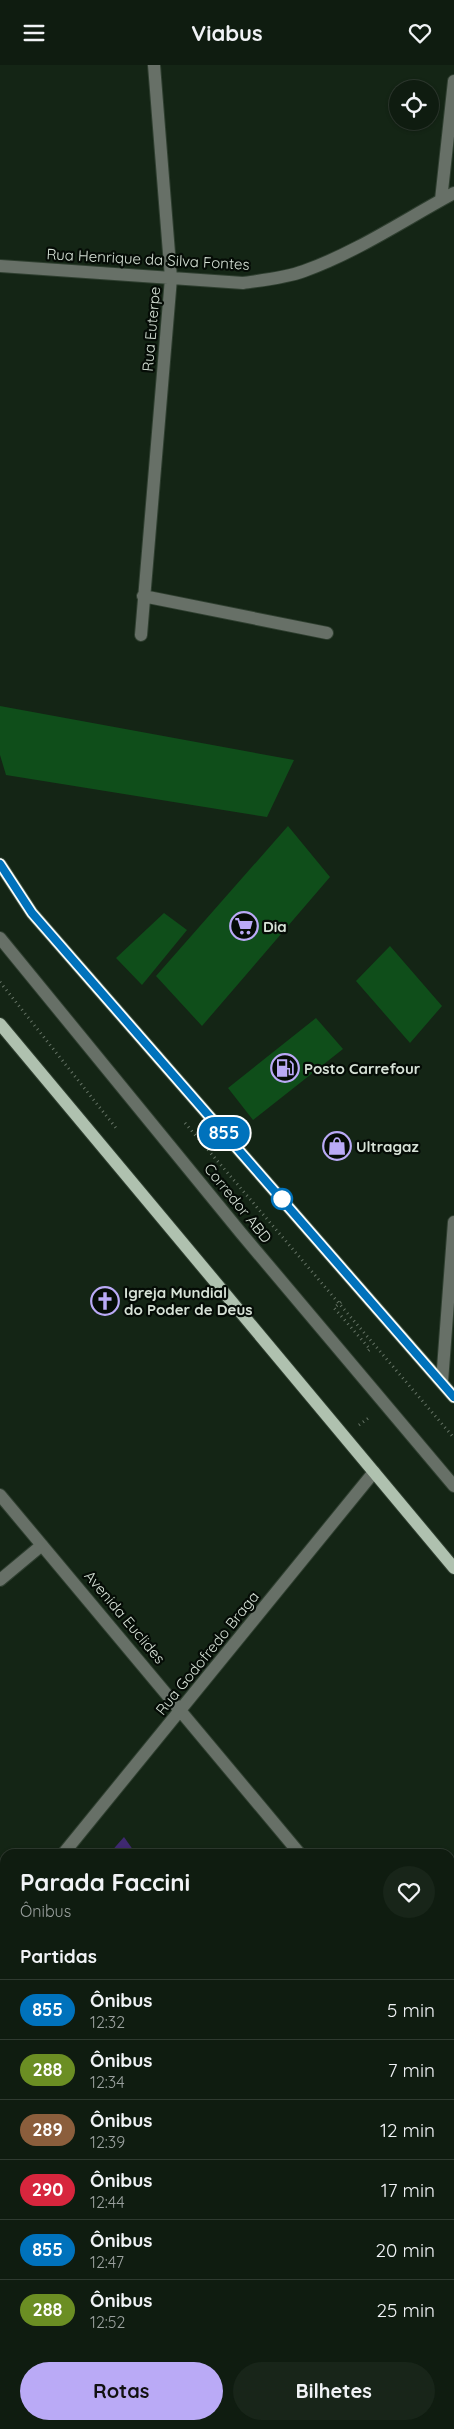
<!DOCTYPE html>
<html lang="pt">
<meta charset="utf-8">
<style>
body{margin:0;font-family:Quicksand,sans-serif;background:#182519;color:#f1f3f6;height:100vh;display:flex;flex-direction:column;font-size:19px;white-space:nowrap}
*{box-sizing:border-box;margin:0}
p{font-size:16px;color:#9ba19f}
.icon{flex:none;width:28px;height:28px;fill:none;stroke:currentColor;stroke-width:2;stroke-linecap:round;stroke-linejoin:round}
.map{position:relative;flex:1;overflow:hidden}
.drawer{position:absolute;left:0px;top:1784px;width:455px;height:581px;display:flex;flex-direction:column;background:#0f1c10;border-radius:15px 15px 0 0;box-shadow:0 1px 4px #0004,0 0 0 1px #2f3a30}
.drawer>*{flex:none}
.badge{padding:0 10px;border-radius:16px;font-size:18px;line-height:32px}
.tools{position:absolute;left:389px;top:15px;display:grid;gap:10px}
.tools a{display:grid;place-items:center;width:50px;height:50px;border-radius:50%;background:#0f1c10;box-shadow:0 1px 4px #0004,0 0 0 1px #2f3a30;font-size:25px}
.map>.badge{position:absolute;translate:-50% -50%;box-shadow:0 0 0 2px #fff}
h2{padding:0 20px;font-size:19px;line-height:45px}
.round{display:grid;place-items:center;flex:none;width:52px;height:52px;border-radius:26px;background:#182519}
.headline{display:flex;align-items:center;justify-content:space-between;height:85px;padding:0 20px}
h1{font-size:24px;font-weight:700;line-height:38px}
.cta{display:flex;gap:10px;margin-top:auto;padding:10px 20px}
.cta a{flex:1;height:58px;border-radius:30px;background:#baaaf6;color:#111;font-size:20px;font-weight:700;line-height:58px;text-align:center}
.cta a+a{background:#182519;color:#f1f3f6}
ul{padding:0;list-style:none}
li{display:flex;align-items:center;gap:15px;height:60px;padding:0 20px;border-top:1px solid #2f3a30}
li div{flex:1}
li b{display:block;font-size:19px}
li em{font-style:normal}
li .badge{min-width:55px;font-weight:700;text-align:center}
header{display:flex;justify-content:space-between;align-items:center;height:65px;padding:0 20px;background:#0f1c10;font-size:22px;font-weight:700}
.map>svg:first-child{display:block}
</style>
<header><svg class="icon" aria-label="menu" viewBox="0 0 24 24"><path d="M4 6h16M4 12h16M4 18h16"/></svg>Viabus<svg class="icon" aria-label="heart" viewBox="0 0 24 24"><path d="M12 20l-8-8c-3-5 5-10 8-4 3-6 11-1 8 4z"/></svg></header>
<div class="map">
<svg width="454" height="2364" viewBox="0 0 454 2364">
<rect width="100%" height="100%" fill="#142515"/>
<!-- green -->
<path fill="#3f2970" d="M124,1772L136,1789H109Z"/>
<!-- building -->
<path fill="#0f4e1a" d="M0,641L294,695L267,752L6,710L0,690Z
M288,761L330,812L202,961L156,911Z
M164,848L187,865L142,920L116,893Z
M390,881L442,941L410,978L356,916Z
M316,953L343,984L253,1055L228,1023Z"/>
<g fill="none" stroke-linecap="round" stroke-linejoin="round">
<defs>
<path id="minor" d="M441,135L454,16
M0,201L243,218C263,215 285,213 304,206C357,187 404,155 454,128
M143,531L327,568
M141,570L171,213L154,0
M0,873L241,1168L454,1421
M442,1317L454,1157
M0,1430L300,1789
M0,1515L42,1480
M63,1789L374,1407
M0,1866L5,1860
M450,1973L454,1978
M0,2086L5,2092
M450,2300L454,2305
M224,2360L227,2364"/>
<path id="major" d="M0,799L32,848L454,1332
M0,959L454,1503"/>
</defs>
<!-- minor casing -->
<use href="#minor" stroke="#2f3f30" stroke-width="14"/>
<!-- major casing -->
<use href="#major" stroke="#2f3f30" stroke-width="14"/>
<!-- path -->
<path stroke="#667466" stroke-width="3" stroke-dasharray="1 4" stroke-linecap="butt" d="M0,917L116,1063
M185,1058L454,1373
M341,1237L334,1243L370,1284L367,1287
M359,1360L370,1352"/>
<!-- minor -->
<use href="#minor" stroke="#677067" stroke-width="12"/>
<!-- major -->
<use href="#major" stroke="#afc1af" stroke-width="12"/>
</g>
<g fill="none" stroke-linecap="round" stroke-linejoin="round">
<defs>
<path id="line" d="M0,799L32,848L454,1332"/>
</defs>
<!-- line casing -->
<use href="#line" stroke="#fff" stroke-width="11"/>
<!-- line -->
<use href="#line" stroke="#0072bc" stroke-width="8"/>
</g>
<!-- icons -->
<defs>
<symbol id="supermarket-ring" viewBox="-11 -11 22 22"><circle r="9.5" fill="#050c06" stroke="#baaaf6" stroke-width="1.5"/><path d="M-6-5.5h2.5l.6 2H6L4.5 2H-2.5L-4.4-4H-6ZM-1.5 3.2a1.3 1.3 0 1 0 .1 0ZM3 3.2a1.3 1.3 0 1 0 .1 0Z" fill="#baaaf6"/></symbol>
<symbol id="fuel-ring" viewBox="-11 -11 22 22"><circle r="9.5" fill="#050c06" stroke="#baaaf6" stroke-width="1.5"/><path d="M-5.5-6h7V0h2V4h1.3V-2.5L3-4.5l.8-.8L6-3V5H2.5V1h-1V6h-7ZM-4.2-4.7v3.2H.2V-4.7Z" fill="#baaaf6"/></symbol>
<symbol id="shop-ring" viewBox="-11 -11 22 22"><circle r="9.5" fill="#050c06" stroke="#baaaf6" stroke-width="1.5"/><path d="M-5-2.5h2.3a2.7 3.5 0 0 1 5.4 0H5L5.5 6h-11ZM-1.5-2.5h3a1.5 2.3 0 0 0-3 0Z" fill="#baaaf6"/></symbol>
<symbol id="church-ring" viewBox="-11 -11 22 22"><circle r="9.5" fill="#050c06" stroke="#baaaf6" stroke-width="1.5"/><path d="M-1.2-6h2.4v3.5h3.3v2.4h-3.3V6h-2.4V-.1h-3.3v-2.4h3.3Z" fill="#baaaf6"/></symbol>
</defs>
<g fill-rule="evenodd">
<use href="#supermarket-ring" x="228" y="845" width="32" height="32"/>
<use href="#fuel-ring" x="269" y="987" width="32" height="32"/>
<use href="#shop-ring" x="321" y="1065" width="32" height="32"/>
<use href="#church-ring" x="89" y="1220" width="32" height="32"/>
</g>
<!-- markers -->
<circle fill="#fff" stroke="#0072bc" stroke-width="2.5" cx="282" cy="1134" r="10"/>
<g text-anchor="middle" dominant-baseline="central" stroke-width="4.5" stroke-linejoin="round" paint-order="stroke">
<!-- street labels -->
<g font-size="15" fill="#d7e2d7" stroke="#050c06">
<text transform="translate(148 194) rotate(3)">Rua Henrique da Silva Fontes</text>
<text transform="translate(151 264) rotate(-85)">Rua Euterpe</text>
<text transform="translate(238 1138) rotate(51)">Corredor ABD</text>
<text transform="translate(125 1552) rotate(50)">Avenida Euclides</text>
<text transform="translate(207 1588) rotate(-51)">Rua Godofredo Braga</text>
</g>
<!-- poi labels -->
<g font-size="15" font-weight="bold" fill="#d7e2d7" stroke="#050c06" text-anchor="start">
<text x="263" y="861">Dia</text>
<text x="304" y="1003">Posto Carrefour</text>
<text x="356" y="1081">Ultragaz</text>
<text x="124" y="1227">Igreja Mundial<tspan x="124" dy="17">do Poder de Deus</tspan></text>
</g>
</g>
</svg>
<div class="tools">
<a><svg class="icon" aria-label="locate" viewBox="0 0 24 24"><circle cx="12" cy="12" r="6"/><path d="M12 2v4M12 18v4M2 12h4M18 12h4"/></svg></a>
</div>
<b class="badge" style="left:224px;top:1068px;background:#0072bc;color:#fff">855</b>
<section class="drawer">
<div class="headline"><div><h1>Parada Faccini</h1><p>Ônibus</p></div><a class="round"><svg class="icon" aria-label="heart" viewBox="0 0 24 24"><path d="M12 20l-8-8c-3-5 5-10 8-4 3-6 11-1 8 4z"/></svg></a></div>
<h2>Partidas</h2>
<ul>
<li><span class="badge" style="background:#0072bc;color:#fff">855</span><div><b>Ônibus</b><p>12:32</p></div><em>5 min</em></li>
<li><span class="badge" style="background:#6b8e23;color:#fff">288</span><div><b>Ônibus</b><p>12:34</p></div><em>7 min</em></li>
<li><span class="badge" style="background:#8b5e3c;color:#fff">289</span><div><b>Ônibus</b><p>12:39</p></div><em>12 min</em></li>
<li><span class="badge" style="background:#d7263d;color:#fff">290</span><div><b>Ônibus</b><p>12:44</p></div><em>17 min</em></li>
<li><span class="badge" style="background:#0072bc;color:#fff">855</span><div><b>Ônibus</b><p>12:47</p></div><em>20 min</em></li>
<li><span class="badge" style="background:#6b8e23;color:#fff">288</span><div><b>Ônibus</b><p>12:52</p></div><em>25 min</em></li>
</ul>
<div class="cta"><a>Rotas</a><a>Bilhetes</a></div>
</section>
</div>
